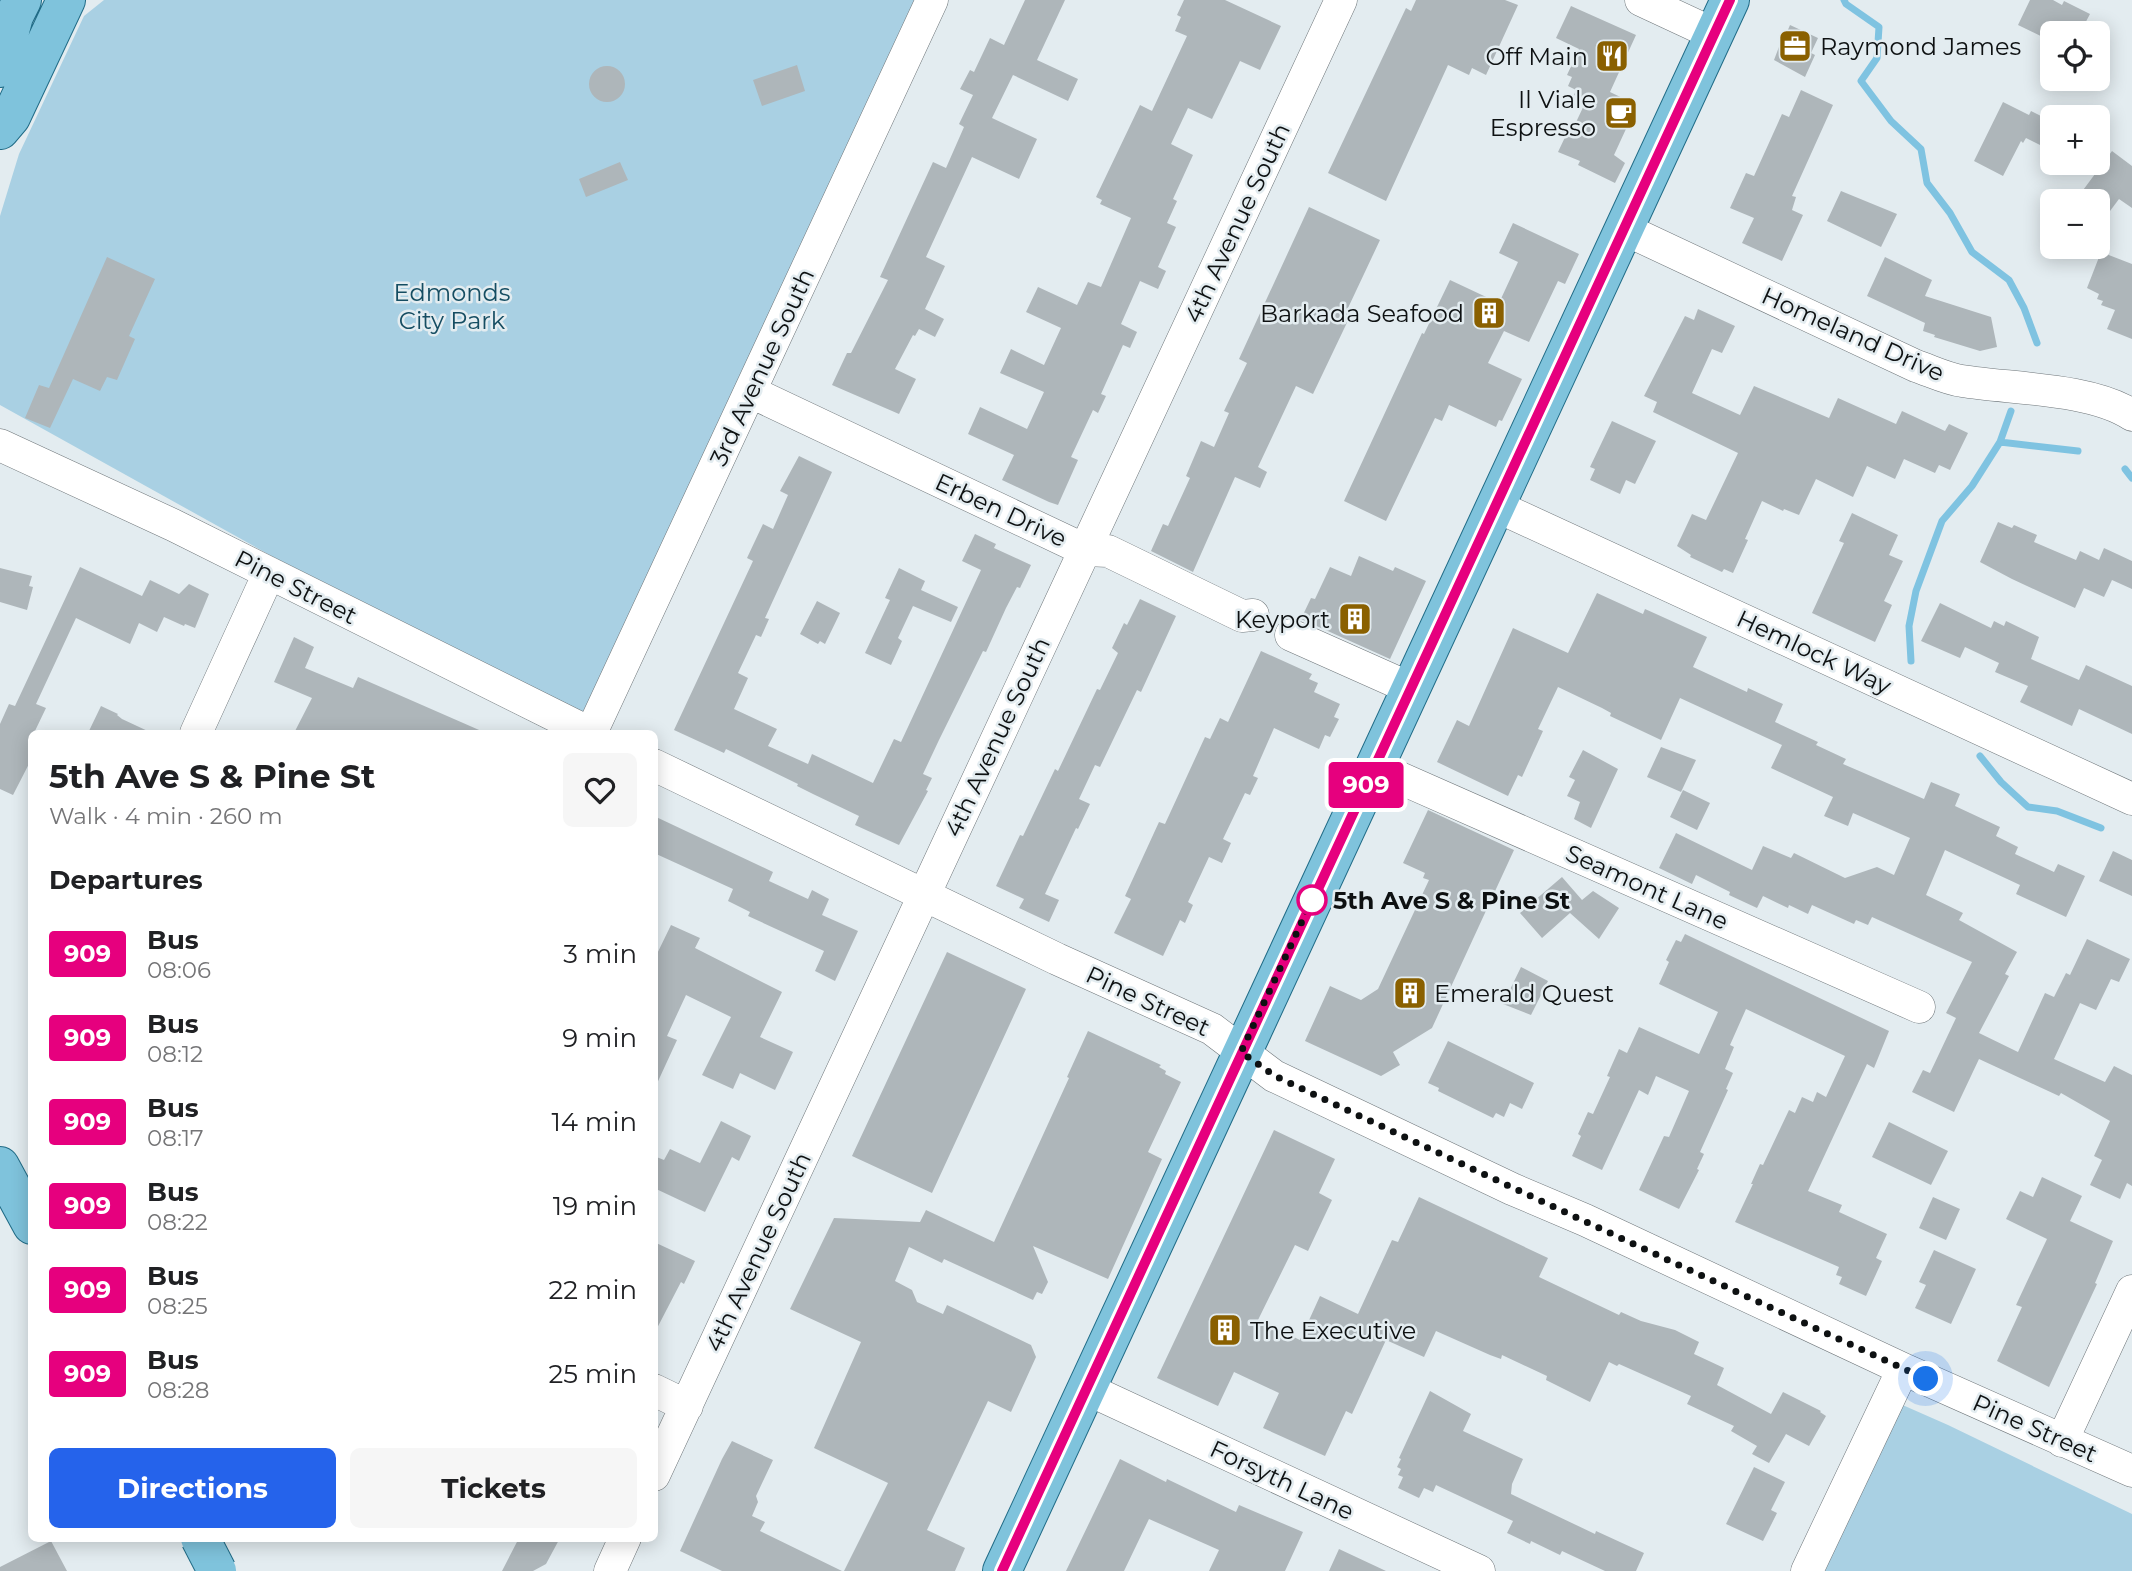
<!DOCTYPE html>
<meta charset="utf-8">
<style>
body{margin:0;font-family:Montserrat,sans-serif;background:#f6f6f6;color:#202124;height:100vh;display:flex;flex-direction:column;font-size:26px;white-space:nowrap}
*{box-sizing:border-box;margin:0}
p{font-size:23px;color:#757577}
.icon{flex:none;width:38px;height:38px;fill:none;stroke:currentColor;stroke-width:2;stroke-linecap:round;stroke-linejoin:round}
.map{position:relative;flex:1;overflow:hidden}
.details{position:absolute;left:28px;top:730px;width:630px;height:812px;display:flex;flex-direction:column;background:#fff;border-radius:10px;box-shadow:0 4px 18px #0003}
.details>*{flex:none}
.badge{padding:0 14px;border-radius:5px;font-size:24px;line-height:46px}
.buttons{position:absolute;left:2040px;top:21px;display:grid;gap:14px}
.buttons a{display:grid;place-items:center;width:70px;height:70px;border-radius:10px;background:#fff;box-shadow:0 4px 18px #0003;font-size:35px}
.you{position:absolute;width:35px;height:35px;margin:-18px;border:5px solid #fff;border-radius:50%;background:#1a73e8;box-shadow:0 0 0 10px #1a73e833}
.map>.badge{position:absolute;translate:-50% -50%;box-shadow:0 0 0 4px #fff}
h2{padding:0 21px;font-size:26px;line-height:63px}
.round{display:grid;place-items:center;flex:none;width:74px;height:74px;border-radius:10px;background:#f6f6f6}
.headline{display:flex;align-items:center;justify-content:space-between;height:119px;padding:0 21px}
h1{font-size:33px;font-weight:700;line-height:52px}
.cta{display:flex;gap:14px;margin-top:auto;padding:14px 21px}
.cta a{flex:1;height:80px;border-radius:10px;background:#2563eb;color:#fff;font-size:28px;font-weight:700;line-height:80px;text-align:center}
.cta a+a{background:#f6f6f6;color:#202124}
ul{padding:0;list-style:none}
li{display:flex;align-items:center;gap:21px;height:84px;padding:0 21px}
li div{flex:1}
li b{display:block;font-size:26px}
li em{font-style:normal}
li .badge{min-width:77px;font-weight:700;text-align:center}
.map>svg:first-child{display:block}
</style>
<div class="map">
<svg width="2132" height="1571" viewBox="0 0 2132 1571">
<rect width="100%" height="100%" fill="#e3ecf0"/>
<!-- green -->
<path fill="#a9d0e3" d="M104,0H931L590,733L0,405V216L19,154L84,16Z
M1898,1403L1948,1425L2132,1514V1571H1825Z"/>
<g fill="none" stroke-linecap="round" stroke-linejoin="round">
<!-- stream -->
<path stroke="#7fc3e1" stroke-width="7" d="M1844,0L1846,4L1879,27L1877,58L1861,81L1891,121L1921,149L1927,183L1950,213L1972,252L2009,280L2024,308L2037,343
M2000,442L2078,451
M2125,469L2132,478
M1911,661L1909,626L1916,591L1942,521L1972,486L2000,442L2011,411
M1980,756L2001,782L2028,807L2057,811L2101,828"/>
</g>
<!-- building -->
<path fill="#aeb6ba" d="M1025,0H1065L1037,60L1078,79L1068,101L1013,75L992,118L1037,139L1019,179L972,157L926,257L945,266L925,309L944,319L935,337L919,329L915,336L913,335L895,369L916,379L899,414L832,385L847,353H851L888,280L880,277L933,162L946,168L964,127L959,124L973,95L960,89L970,70L974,72L990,38L1004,45Z
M1184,0H1225L1281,26L1260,70L1240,61L1212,119L1188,108L1171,144L1193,155L1173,199L1177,201L1167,223L1176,227L1158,267L1166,271L1158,289L1140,281L1121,324L1137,332L1130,348L1123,345L1101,394L1106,396L1098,413L1093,410L1071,457L1078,460L1058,505L1049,502L1002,480L1014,455L968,434L980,407L1027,429L1044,392L1000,373L1011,349L1044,365L1061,328L1026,312L1038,287L1077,305L1088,282L1101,287L1131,218L1100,204L1102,200L1096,197L1140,105L1152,111L1187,36L1175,31L1181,17L1177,15Z
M1416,0H1505L1518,5L1486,75L1472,68L1469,75L1448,65L1386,201L1328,173L1406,8L1411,11Z
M2030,0H2053L2062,5L2064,1L2090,14L2080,33H2053V42L2018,25Z
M1571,6L1636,35L1610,92L1637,105L1614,155L1625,163L1615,183L1578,165L1580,161L1558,152L1567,133L1570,135L1586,101L1574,95L1576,90L1568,86L1572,77L1567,75L1579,49L1556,38Z
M1790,25L1818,38L1811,53L1815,55L1805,77L1774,60L1785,31L1787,32Z
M797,65L805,91L762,106L753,80Z
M589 84a18 18 0 1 1 36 0a18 18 0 1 1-36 0Z
M1801,90L1833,105L1792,196L1796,197L1792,210L1803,215L1782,261L1742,243L1754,218L1730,208L1746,173L1754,176L1782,114L1789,117Z
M2003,102L2029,115L2031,111L2053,122V129L2044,147L2026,138L2023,143L2021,141L2003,176L1974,161Z
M2112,151L2132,166V208L2119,199L2098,227V201H2075Z
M620,162L628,180L586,197L579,179Z
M1841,191L1897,214L1881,247L1827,221Z
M1309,207L1380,240L1348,308L1353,310L1313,394L1296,386L1258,467L1267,472L1260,488L1235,477L1193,572L1151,551L1163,524L1168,526L1190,478L1186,476L1201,441L1214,447L1229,413L1224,411L1247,363L1239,359Z
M1513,223L1579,254L1565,284L1558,281L1529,342L1504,331L1488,363L1522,379L1502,421L1499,420L1496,427L1449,405L1442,421L1435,418L1386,521L1344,501L1422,333L1424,334L1450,280L1499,303L1518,262L1499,253Z
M2101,252L2132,264V339L2107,329L2115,310L2101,305L2103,301L2097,299L2099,294L2087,288Z
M107,257L155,279L129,336L135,339L117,380L107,377L100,391L73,379L50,428L25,418L39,385L49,388Z
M1885,257L1932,280L1925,296L1991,317L1997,347L1980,351L1934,337L1935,335L1923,331L1925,323L1867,296Z
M1698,309L1735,326L1722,353L1712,349L1692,393L1740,415L1754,386L1829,418L1838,398L1896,424L1902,411L1945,431L1949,424L1968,433L1950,470L1939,465L1935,473L1904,459L1895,479L1867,466L1853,497L1816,479L1799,515L1784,509L1783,511L1762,501L1745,539L1748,540L1733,573L1724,569L1722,572L1690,557L1691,555L1677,546L1692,514L1706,520L1738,453L1653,412L1657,402L1644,396L1685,316L1694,320Z
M1612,421L1656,441L1635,484L1626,480L1620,494L1590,480L1595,469L1590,467Z
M799,456L832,472L765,618L769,619L761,637L756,635L738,673L748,678L734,709L777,729L768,746L808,764L812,754L873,783L894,739L901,742L981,570L962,561L975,534L996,544L994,548L1031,565L1020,588L1017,587L1006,608L986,652L983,651L939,740L923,774L932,778L926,790L928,791L899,845L855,825L859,816L813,794L797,786L798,784L726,749L724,753L674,730L753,561L747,558L763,524L773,529L788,495L780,491Z
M1852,513L1898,535L1889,555L1903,561L1884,601L1892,605L1875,642L1812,613L1844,543L1839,541Z
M1998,522L2012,528L2014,525L2037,535L2034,542L2076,560L2080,551L2099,560L2104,548L2132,561V589L2112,580L2104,597L2084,588L2075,608L2012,579L1980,562Z
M1359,556L1393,571L1395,567L1426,581L1390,659L1301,619L1311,598L1315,599L1330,567L1351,576Z
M80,567L142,596L150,580L179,594L189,584L209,594L195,628L185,624L184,626L164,617L157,632L139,623L130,644L76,618L36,704L46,708L34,733H32V758L13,795L0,789V724L9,704L15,706Z
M0,568L32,576L29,586L33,587L27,610L0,602Z
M899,568L925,581L921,590L958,607L951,622L913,606L898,638L902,641L891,665L865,653L890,600L885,598Z
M1597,593L1643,614L1645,609L1707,637L1693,667L1747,692L1748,688L1783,704L1775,722L1818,742L1816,745L1846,759L1843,764L1924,799L1931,782L1960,794L1955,806L2000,827L1996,836L2018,847L2015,854L2054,872L2058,864L2085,876L2066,917L2016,894L2020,885L1945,850L1926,895L1963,913L1959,920L2017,952L2005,974L2009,976L1979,1033L2018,1052L2045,993L2054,997L2066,973L2070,975L2087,939L2130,959L2119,982L2111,979L2096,1010L2080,1003L2054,1059L2105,1082L2114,1066L2132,1075V1186L2127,1183L2120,1199L2090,1185L2102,1160L2094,1156L2110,1121L2061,1093L2059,1096L1979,1059L1954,1112L1912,1092L1923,1070L1930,1073L1956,1018L1946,1013L1972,962L1872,917L1868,925L1856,920L1854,924L1812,905L1808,914L1789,905L1788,908L1763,896L1757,908L1729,895L1730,892L1696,875L1692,884L1659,868L1676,833L1752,870L1763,846L1791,858L1794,853L1845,878L1877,867L1894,875L1910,838L1853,813L1848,826L1824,816L1833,797L1771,768L1782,745L1680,698L1661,740L1610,716L1611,713L1602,708L1558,687L1538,729L1543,731L1522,777L1518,775L1508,796L1437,762L1457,720L1469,726L1513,628L1568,653Z
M1140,599L1176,616L1141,692L1137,690L1100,767L1095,765L1079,799L1090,804L1078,829L1076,828L1045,894L1059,900L1049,922L1019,908L1024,899L996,886L1020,835L1023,836L1055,769L1058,771L1097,689L1100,690L1118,653L1112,648L1124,623L1127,625Z
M817,601L840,613L825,644L820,641L818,644L800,634Z
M1940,603L1991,628L1994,621L2004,626L2006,621L2039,637L2031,659L2079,680L2086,665L2132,686V734L2079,709L2072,726L2020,702L2028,686L1995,672L1999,663L1965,647L1960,658L1921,641Z
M294,637L314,647L305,668L353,688L358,677L486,733H294L312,698L274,682Z
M1261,651L1312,674L1309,679L1318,683L1314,692L1340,704L1334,717L1339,719L1330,737L1325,735L1319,749L1274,728L1253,776L1258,778L1250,795L1245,793L1223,839L1231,843L1222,863L1209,857L1188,902L1193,905L1185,923L1180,920L1163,956L1114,933L1131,899L1125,896L1159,822L1165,824L1205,737L1210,739L1220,718L1228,722Z
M101,706L118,714L117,715L122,719L152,733H88Z
M1661,747L1696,760L1681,792L1647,777Z
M1583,750L1618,769L1591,828L1574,819L1580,802L1567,796L1575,780L1569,777Z
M1683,790L1710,803L1697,830L1670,817Z
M1428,810L1514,850L1432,1028L1393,1052L1400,1065L1381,1076L1305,1041L1330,986L1361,1000L1378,989L1429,880L1423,878L1425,873L1403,863Z
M654,816L773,872L769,881L808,899L812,890L829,899L822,915L858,931L835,981L815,971L824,951L748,916L750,912L728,901L733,889L654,853Z
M2113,851L2132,860V896L2099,881Z
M1562,877L1582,900L1593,891L1619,908L1599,939L1570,913L1542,938L1520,913Z
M671,925L700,938L695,948L782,992L760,1037L793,1052L775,1090L740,1073L733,1089L702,1075L731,1017L686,995L667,1036L677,1040L654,1090V960Z
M1685,934L1889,1031L1874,1068L1867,1064L1808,1191L1842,1205L1839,1212L1887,1234L1876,1258L1882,1261L1866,1296L1839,1284L1842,1277L1836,1275L1839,1267L1735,1222L1753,1184H1751L1760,1164L1763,1165L1789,1110L1795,1113L1802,1097L1813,1102L1817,1092L1826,1097L1845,1056L1746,1009L1730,1045L1734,1047L1725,1069L1733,1073L1726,1089L1728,1090L1700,1152L1704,1154L1697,1169L1699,1170L1679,1209L1639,1190L1664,1136L1669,1137L1689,1091L1656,1076L1648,1095L1639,1090L1602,1170L1572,1156L1581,1136L1578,1134L1588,1112L1593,1114L1610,1077L1607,1076L1619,1049L1627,1053L1639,1027L1699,1054L1718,1012L1659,984L1669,962L1666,960L1676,940L1681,942Z
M947,952L1026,989L932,1193L852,1156Z
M1521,967L1548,981L1531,1015L1503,1004Z
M1088,1031L1161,1065L1159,1067L1166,1071L1165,1074L1181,1082L1148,1152L1162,1159L1108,1279L1033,1246L1048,1282L1042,1294L1037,1292L1033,1300L944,1259L942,1263L909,1247L895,1281L912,1290L917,1302L943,1314L947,1305L964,1313L1031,1345L1036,1357L1011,1412L988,1401L927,1530L965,1548L955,1571H844L888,1483L814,1448L861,1342L790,1309L834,1218L920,1222L926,1210L994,1242L1069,1078L1067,1077Z
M1448,1041L1534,1083L1522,1109L1510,1103L1504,1117L1496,1113L1493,1118L1438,1091L1439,1088L1428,1083Z
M721,1121L751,1136L739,1161L732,1157L705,1212L654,1188V1156L664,1160L670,1149L700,1163Z
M1889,1122L1948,1151L1931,1185L1872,1157Z
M1274,1130L1335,1159L1319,1193L1332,1200L1308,1251L1295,1245L1258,1320L1300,1340L1320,1296L1358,1314L1392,1240L1398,1242L1419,1197L1548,1258L1539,1277L1619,1315L1621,1312L1641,1321L1675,1330L1699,1342L1694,1354L1724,1368L1717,1385L1771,1414L1783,1392L1821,1411L1820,1412L1826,1416L1809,1446L1786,1434L1769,1463L1752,1454L1757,1446L1731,1431L1734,1426L1687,1404L1691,1396L1619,1364L1617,1366L1609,1362L1590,1402L1546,1380L1547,1376L1502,1355L1501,1359L1490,1355L1436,1331L1424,1357L1386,1340L1352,1414L1346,1411L1325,1456L1263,1428L1279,1393L1234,1372L1218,1406L1157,1378Z
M2042,1177L2082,1196L2070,1221L2113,1241L2095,1283L2097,1284L2049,1387L1997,1361L2022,1307L2016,1305L2047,1239L2006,1219L2020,1191L2033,1197Z
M1933,1197L1960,1209L1946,1240L1919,1228Z
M654,1242L695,1261L684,1284L681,1282L654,1334Z
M1934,1250L1976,1269L1951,1324L1915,1308L1926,1285L1919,1282Z
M1430,1391L1471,1414L1463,1431L1523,1459L1512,1484L1511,1494L1595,1534L1596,1531L1644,1553L1636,1571H1605L1562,1551L1560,1555L1531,1541L1530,1544L1507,1533L1513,1521L1438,1486L1436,1485L1433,1492L1424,1488L1419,1498L1398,1488L1403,1477L1398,1475L1401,1469L1397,1467L1401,1459L1399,1458Z
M732,1441L773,1460L756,1496L758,1502L752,1516L765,1522L760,1531L842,1571H722L680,1551L722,1459Z
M1120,1459L1166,1482L1167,1479L1236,1512L1239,1505L1303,1532L1285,1571H1209L1219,1550L1149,1519L1124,1571H1066Z
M1754,1467L1785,1482L1771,1510L1777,1513L1763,1541L1726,1524Z
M519,1538H560L546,1564L533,1571H502Z
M51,1541L67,1571H0V1567Z
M1339,1549L1386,1571H1329Z"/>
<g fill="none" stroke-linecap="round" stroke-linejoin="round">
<defs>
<path id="minor" d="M1641,0L1714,34
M1624,229L1916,366C1931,371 1947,379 1962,381C2012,389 2091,388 2132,415
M751,392L1085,550L1108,551L1242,616L1253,615
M0,445L173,525L590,733
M1496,506L2132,799
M1291,635L1410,688
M196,733L269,573
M591,733L932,0
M654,765L1057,959L1212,1029L1274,1076L1512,1189L1585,1220L1903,1369L2132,1471
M1375,767L1919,1007
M1087,1389L1479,1571
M654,1390L687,1406
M2062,1441L2132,1291
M654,1475L1341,0
M610,1571L625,1538
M1807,1571L1903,1369"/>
<path id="major" d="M0,68L14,16L22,0
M0,130L11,117L66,0
M0,1166L32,1225
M1002,1571L1730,0"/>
</defs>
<!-- minor casing -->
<use href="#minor" stroke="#6f767a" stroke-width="33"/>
<!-- major casing -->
<use href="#major" stroke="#206b86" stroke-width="40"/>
<!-- minor -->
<use href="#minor" stroke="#fff" stroke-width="32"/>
<!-- major -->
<use href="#major" stroke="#7fc3dc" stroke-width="38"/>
<defs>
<path id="major-bridge" d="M200,1538L217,1571"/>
</defs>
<!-- major-bridge casing -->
<use href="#major-bridge" stroke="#206b86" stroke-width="40" stroke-linecap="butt"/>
<!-- major-bridge -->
<use href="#major-bridge" stroke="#7fc3dc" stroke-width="38"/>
</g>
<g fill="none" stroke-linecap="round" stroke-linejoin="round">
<defs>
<path id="line" d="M1002,1571L1730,0"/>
</defs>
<!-- line casing -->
<use href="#line" stroke="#fff" stroke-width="16"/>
<!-- line -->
<use href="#line" stroke="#e6007e" stroke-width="10"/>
<!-- walk -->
<path stroke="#0e1112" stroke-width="7" stroke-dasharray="0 12.6" d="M1312,900L1241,1052L1275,1076C1491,1178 1708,1279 1926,1379"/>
</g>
<!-- icons -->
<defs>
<symbol id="office-square" viewBox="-11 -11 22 22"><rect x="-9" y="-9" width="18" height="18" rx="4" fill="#8a6000" stroke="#e3ecf0"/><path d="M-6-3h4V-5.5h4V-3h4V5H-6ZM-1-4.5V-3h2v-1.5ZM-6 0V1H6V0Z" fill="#fff"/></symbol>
<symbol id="restaurant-square" viewBox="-11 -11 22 22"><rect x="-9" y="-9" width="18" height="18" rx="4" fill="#8a6000" stroke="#e3ecf0"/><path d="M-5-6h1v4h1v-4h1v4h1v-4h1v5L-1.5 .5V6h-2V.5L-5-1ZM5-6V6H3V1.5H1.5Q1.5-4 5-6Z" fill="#fff"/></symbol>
<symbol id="cafe-square" viewBox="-11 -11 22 22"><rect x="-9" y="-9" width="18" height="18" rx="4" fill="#8a6000" stroke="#e3ecf0"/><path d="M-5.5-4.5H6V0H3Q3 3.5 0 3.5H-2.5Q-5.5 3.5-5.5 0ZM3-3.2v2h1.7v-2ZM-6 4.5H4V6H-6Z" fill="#fff"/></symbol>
<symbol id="building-square" viewBox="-11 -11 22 22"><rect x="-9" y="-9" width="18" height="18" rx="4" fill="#8a6000" stroke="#e3ecf0"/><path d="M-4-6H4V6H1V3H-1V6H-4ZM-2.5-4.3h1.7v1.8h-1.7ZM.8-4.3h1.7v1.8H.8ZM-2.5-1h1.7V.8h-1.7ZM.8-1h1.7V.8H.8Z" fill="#fff"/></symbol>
</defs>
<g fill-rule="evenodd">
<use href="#office-square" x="1776" y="27" width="38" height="38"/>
<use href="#restaurant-square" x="1593" y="37" width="38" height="38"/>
<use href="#cafe-square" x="1602" y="94" width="38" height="38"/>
<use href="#building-square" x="1470" y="294" width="38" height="38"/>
<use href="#building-square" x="1336" y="600" width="38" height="38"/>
<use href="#building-square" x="1391" y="974" width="38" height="38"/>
<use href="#building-square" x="1206" y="1311" width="38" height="38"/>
</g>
<!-- markers -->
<circle fill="#fff" stroke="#e6007e" stroke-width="3.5" cx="1312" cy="900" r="14"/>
<g text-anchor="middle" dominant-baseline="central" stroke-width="5" stroke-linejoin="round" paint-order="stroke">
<!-- poi labels -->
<g font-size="24" fill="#0e1112" stroke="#e3ecf0" text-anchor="end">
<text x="1820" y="46" text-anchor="start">Raymond James</text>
<text x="1588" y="56">Off Main</text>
<text x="1596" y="99">Il Viale<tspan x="1596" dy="28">Espresso</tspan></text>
<text x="1464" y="313">Barkada Seafood</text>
<text x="1330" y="619">Keyport</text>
<text x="1434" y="993" text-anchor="start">Emerald Quest</text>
<text x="1250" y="1330" text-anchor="start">The Executive</text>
</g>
<!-- street labels -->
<g font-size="24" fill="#0e1112" stroke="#e3ecf0">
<text transform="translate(1237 223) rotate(-65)">4th Avenue South</text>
<text transform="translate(1853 334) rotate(24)">Homeland Drive</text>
<text transform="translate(762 367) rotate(-65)">3rd Avenue South</text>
<text transform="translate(1001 510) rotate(25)">Erben Drive</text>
<text transform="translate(296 587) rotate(27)">Pine Street</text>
<text transform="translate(1814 652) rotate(25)">Hemlock Way</text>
<text transform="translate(997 737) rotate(-65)">4th Avenue South</text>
<text transform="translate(1647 887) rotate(24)">Seamont Lane</text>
<text transform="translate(1148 1001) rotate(25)">Pine Street</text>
<text transform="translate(758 1252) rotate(-65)">4th Avenue South</text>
<text transform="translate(2035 1428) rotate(24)">Pine Street</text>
<text transform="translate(1282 1480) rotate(25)">Forsyth Lane</text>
</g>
<!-- park labels -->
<g font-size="24" fill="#154d62" stroke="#e3ecf0">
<text x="452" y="292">Edmonds<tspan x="452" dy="28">City Park</tspan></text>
</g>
<!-- stop labels -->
<g font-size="24" font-weight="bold" fill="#0e1112" stroke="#e3ecf0" text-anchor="start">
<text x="1333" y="900">5th Ave S &amp; Pine St</text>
</g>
</g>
</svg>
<div class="buttons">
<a><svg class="icon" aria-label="locate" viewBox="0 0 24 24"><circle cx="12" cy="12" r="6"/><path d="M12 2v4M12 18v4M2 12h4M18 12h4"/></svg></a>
<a>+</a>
<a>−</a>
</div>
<div class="you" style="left:1926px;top:1379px"></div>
<b class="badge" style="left:1366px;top:785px;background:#e6007e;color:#fff">909</b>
<section class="details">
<div class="headline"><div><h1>5th Ave S &amp; Pine St</h1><p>Walk · 4 min · 260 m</p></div><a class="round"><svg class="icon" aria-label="heart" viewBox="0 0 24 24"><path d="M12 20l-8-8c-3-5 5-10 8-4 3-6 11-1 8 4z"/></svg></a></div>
<h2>Departures</h2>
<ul>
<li><span class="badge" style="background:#e6007e;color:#fff">909</span><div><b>Bus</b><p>08:06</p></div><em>3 min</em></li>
<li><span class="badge" style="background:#e6007e;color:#fff">909</span><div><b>Bus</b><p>08:12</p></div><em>9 min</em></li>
<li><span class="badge" style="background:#e6007e;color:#fff">909</span><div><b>Bus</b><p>08:17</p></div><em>14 min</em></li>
<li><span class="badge" style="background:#e6007e;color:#fff">909</span><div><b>Bus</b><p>08:22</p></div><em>19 min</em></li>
<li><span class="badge" style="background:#e6007e;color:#fff">909</span><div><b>Bus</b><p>08:25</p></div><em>22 min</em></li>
<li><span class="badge" style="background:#e6007e;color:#fff">909</span><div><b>Bus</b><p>08:28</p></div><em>25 min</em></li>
</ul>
<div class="cta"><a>Directions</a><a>Tickets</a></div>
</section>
</div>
